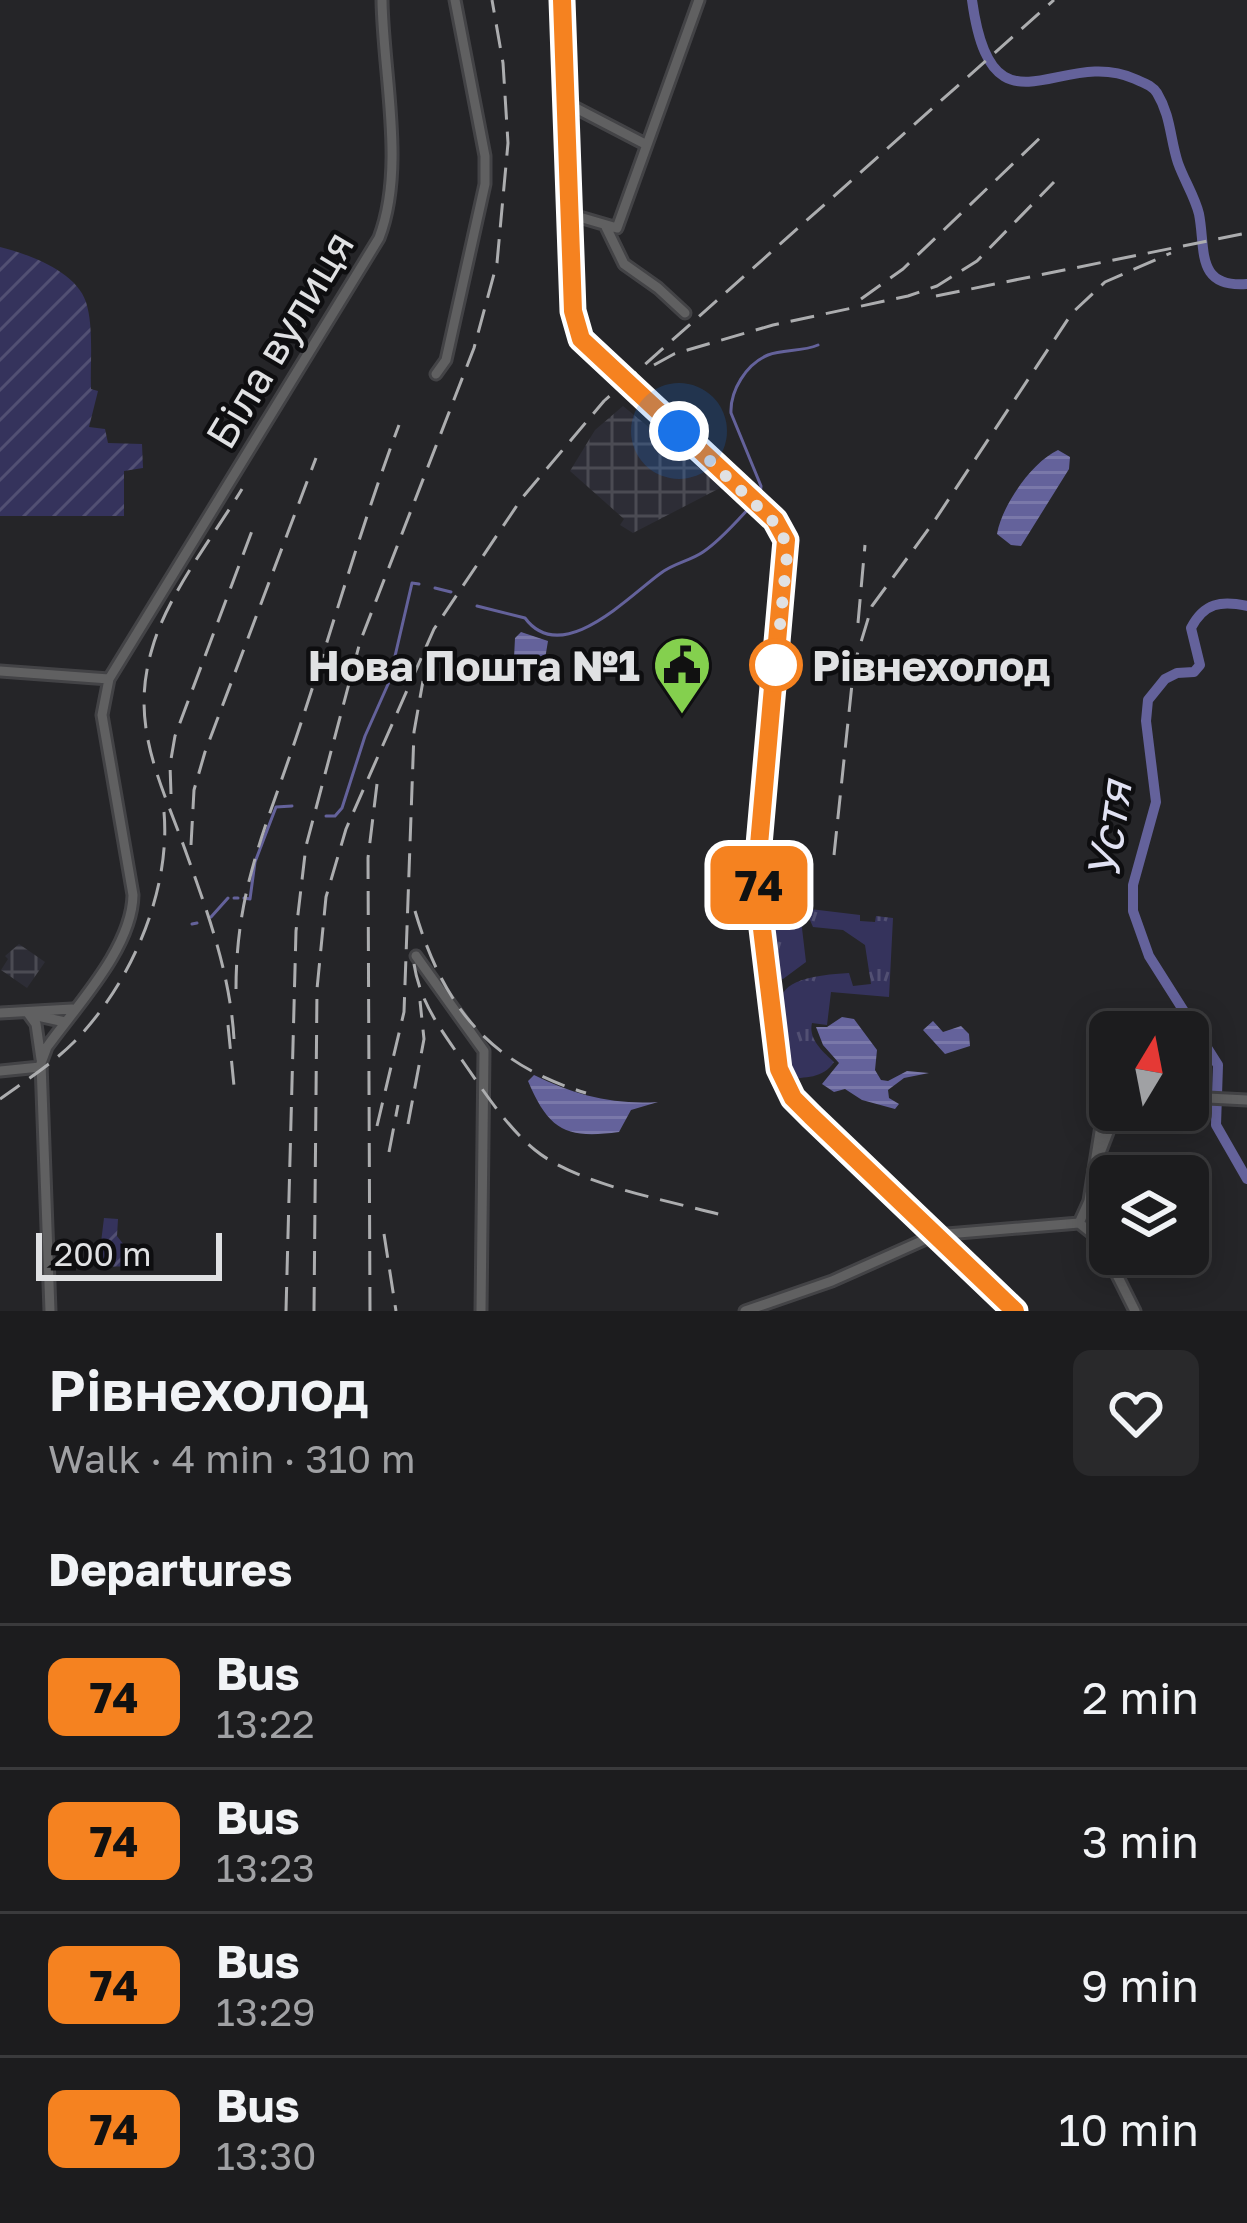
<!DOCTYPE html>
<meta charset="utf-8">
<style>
body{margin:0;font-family:"Golos Text",sans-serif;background:#29292b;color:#f1f3f6;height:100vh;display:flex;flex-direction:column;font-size:45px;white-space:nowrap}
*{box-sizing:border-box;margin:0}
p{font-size:39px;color:#a0a1a4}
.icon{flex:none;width:66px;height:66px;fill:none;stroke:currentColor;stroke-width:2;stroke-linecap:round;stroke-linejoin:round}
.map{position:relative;height:1311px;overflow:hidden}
.sheet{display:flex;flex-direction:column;background:#1c1c1e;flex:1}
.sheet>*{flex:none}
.badge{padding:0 24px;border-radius:18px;font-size:42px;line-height:78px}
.needle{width:78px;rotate:10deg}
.fabs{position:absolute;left:1089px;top:1011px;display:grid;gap:24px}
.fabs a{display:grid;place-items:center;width:120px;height:120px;border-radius:18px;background:#1c1c1e;box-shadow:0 6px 30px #0003,0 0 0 3px #3a3a3c;font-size:60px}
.scale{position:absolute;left:36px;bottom:30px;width:186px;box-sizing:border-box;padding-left:12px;border:6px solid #e0e1e3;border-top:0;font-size:33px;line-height:42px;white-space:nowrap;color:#e0e1e3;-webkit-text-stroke:9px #0e0e10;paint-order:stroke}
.you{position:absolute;width:60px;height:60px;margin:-30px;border:9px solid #fff;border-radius:50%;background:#1a73e8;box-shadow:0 0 0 18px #1a73e833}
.map>.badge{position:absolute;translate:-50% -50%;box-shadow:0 0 0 6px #fff}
h2{padding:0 48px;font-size:45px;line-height:108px}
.round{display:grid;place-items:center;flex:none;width:126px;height:126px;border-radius:18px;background:#29292b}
.headline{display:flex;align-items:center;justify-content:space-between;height:204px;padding:0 48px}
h1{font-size:57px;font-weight:600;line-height:90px}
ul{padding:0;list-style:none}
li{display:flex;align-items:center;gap:36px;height:144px;padding:0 48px;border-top:3px solid #3a3a3c}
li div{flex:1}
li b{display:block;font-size:45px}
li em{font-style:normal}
li .badge{min-width:132px;font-weight:700;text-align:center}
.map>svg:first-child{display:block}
</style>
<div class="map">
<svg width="1247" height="1311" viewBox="0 0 1247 1311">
<defs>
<pattern id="industrial-grid" width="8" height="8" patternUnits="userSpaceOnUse" patternTransform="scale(3)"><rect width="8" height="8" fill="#2d2d36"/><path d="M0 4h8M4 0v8" fill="none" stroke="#4b4b53"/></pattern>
<pattern id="grass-tufts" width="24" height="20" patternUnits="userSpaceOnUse" patternTransform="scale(3)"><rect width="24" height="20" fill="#35335c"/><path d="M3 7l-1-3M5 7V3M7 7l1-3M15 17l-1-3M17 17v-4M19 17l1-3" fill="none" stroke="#525073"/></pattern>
<pattern id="garden-furrows" width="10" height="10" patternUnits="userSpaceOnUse" patternTransform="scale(3)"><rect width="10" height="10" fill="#35335c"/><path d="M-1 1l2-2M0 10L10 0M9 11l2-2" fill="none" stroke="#525073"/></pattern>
<pattern id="water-rules" width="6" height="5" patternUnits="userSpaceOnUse" patternTransform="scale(3)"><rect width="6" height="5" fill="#64629b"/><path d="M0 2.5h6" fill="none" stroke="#7a78a9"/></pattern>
</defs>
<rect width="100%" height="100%" fill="#252528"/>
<!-- industrial -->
<path fill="url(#industrial-grid)" d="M623,406L722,487L633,533L620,525L624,519L570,471L595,430Z
M19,944L45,962L27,988L1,970L8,959L5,956Z"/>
<!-- grass -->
<path fill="url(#grass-tufts)" d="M810,909L860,915V921L875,922L876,916L893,918L889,997L831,992L827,1025L812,1023C808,1039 823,1052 834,1062C823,1079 805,1077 787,1079C777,1004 757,978 849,973L853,986L871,984L865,945L843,930L813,927L807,913Z
M777,911L793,912L801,920L806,962L783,979L774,976L766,916Z"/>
<!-- garden -->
<path fill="url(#garden-furrows)" d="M0,247C28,254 76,271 86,302C94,327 90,363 91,389L98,391L89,427L105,429L108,443L142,444L143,468L124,471V516H0Z
M104,1218L118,1219L117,1236L124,1245L139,1247L138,1266L98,1267Z"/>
<!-- water -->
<path fill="url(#water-rules)" d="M1058,450L1070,457L1069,469L1021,546L1011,545L997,534C1002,505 1032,462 1058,450Z
M521,632L548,641L544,665L522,663L514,658L515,638Z
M842,1017L854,1019L877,1050L875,1070L881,1080L888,1081L907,1071L929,1073L904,1078L888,1090L889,1098L899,1104L895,1109L862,1100L845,1089L834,1092L822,1084L839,1063L823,1045L816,1027H827Z
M933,1021L943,1032L961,1026L969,1034L970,1046L945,1054L923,1030Z
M534,1075C574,1095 614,1105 658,1102L631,1110L619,1132C567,1139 549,1131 528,1081Z"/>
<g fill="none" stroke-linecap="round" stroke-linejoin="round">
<!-- stream -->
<path stroke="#64629b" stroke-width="3" d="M760,495L761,486L731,413C730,391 746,364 768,355C783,349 802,352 818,345
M435,588L451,592
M477,606L525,618C562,668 630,595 661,573C674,563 690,561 703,552C720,541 737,521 751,506
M326,816H335L342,808L365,736L389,682L412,583L419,584
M234,898H238
M244,898L250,899L255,862L276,807L292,806
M211,917L228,898
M192,924L197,923"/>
<!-- river -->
<path stroke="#64629b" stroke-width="10" d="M972,0C992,146 1060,45 1135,79C1144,83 1152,85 1157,93C1171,116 1170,139 1178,163C1184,180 1195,197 1199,214C1206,249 1195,288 1247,284
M1247,606C1221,600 1204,603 1191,628L1200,665L1194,672L1177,673L1165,679L1148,700L1146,721L1156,802L1133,885V911L1149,956L1218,1065L1216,1125L1247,1179"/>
<defs>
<path id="minor" d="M565,106H572L645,144
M569,214L617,228L699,0
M606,227L624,264L658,288L685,313
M436,374L446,360L485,184V156L455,0
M0,671L109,679
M416,956L484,1051L481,1311
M0,1013L72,1009
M28,1013L36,1024L41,1059
M33,1015L65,1022
M0,1071L40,1067
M1188,1097L1247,1100
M1100,1153L1110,1127L1130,1110
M1079,1223L1099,1239L1135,1311
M50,1311L41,1063L47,1047C77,1005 132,948 133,895L102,715L109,679L379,238C406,168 383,74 382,0
M745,1311L832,1281L935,1235L1079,1223L1089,1201L1110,1069"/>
<path id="major" d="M562,0L573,311L581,339L607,365
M642,399L775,519L786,540L757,856L759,906L779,1069L793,1098L811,1116L1015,1311"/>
</defs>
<!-- minor casing -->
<use href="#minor" stroke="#434346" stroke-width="15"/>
<!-- major casing -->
<use href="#major" stroke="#434346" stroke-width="20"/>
<!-- minor -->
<use href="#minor" stroke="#606061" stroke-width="9"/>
<!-- major -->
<use href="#major" stroke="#9a9a9d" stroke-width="14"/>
<!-- rail -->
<path stroke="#acadaf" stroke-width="3" stroke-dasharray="24 12" stroke-linecap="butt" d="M936,296L1247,233
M861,299L903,269L1044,134
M654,365L674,354L773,325L908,296L937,286L977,261L1054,182
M858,623L865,545
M171,794L170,765L175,736L255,523
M191,845L194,790L205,752L316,458
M834,855L854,665L872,606L933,523L1072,313L1105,282L1171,253
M415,911C443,1006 489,1064 586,1093
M414,964C420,1003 442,1031 464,1063C485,1093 507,1127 535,1150C579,1186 673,1201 729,1217
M236,989C236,887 267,826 298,732C332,630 361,526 399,425
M228,1025L234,1086
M234,1039C230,971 206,908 183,844C158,776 130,723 152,649C167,595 213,537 242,489
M0,1099C25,1081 52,1064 74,1042C130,985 171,892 164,812
M408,1124L424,1039L420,1001
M377,1126L404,1012L414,732L423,681
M389,1152L398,1105
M384,1234L396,1311
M286,1311L296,931L306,846L360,642L474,348L497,263L508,143L503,63L492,0
M314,1311L317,989L326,897L346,829L434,629L522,498L604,401L1054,0
M370,1311L368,858L377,784"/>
<defs>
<path id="major-bridge" d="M607,365L642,399"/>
</defs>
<!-- major-bridge casing -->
<use href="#major-bridge" stroke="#434346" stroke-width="20" stroke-linecap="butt"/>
<!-- major-bridge -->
<use href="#major-bridge" stroke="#9a9a9d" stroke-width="14"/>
</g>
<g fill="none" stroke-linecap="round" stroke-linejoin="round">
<defs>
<path id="line" d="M562,0L573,311L581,339L775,520L786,540L758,856L759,904L779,1069L793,1098L811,1116L1015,1311"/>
</defs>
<!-- line casing -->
<use href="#line" stroke="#fff" stroke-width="27"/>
<!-- line -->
<use href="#line" stroke="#f58220" stroke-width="18"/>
<!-- walk -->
<path stroke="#e0e1e3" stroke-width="12" stroke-dasharray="0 21.6" d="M679,431L782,530L787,555L776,665"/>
</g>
<!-- icons -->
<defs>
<symbol id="civic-pin" viewBox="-11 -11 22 30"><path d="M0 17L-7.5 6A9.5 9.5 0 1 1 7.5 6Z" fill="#84d04e" stroke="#0e0e10"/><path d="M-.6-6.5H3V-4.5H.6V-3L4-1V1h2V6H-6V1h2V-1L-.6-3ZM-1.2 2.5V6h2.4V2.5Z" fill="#111"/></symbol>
</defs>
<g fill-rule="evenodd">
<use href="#civic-pin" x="649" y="632" width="66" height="90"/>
</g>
<!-- markers -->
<circle fill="#fff" stroke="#f58220" stroke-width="6" cx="776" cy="665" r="24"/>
<g text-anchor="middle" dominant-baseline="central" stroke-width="9" stroke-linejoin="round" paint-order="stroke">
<!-- street labels -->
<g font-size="42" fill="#e0e1e3" stroke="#0e0e10">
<text transform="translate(279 339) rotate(-59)">Біла вулиця</text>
</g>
<!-- poi labels -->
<g font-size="42" font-weight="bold" fill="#e0e1e3" stroke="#0e0e10" text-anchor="end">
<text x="640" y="665">Нова Пошта №1</text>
</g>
<!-- stop labels -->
<g font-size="42" font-weight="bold" fill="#e0e1e3" stroke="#0e0e10" text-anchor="start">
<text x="812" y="665">Рівнехолод</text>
</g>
<!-- water labels -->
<g font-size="45" font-style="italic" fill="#e0e1f2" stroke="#0e0e10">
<text transform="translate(1108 830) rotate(-82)">Устя</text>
</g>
</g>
</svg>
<div class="fabs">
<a><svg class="needle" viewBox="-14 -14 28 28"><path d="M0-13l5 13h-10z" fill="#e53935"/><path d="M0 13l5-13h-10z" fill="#a0a1a4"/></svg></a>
<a><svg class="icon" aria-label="layers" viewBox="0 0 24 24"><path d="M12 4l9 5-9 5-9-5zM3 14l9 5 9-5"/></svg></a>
</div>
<div class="scale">200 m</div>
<div class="you" style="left:679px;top:431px"></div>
<b class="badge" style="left:759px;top:885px;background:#f58220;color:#111">74</b>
</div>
<section class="sheet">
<div class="headline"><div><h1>Рівнехолод</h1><p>Walk · 4 min · 310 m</p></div><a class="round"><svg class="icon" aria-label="heart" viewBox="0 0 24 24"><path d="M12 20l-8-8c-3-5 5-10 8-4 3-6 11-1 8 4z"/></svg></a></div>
<h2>Departures</h2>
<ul>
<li><span class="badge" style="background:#f58220;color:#111">74</span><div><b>Bus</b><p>13:22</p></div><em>2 min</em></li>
<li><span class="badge" style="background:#f58220;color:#111">74</span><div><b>Bus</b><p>13:23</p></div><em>3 min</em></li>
<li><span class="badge" style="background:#f58220;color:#111">74</span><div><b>Bus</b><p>13:29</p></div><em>9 min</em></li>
<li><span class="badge" style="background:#f58220;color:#111">74</span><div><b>Bus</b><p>13:30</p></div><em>10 min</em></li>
</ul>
</section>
